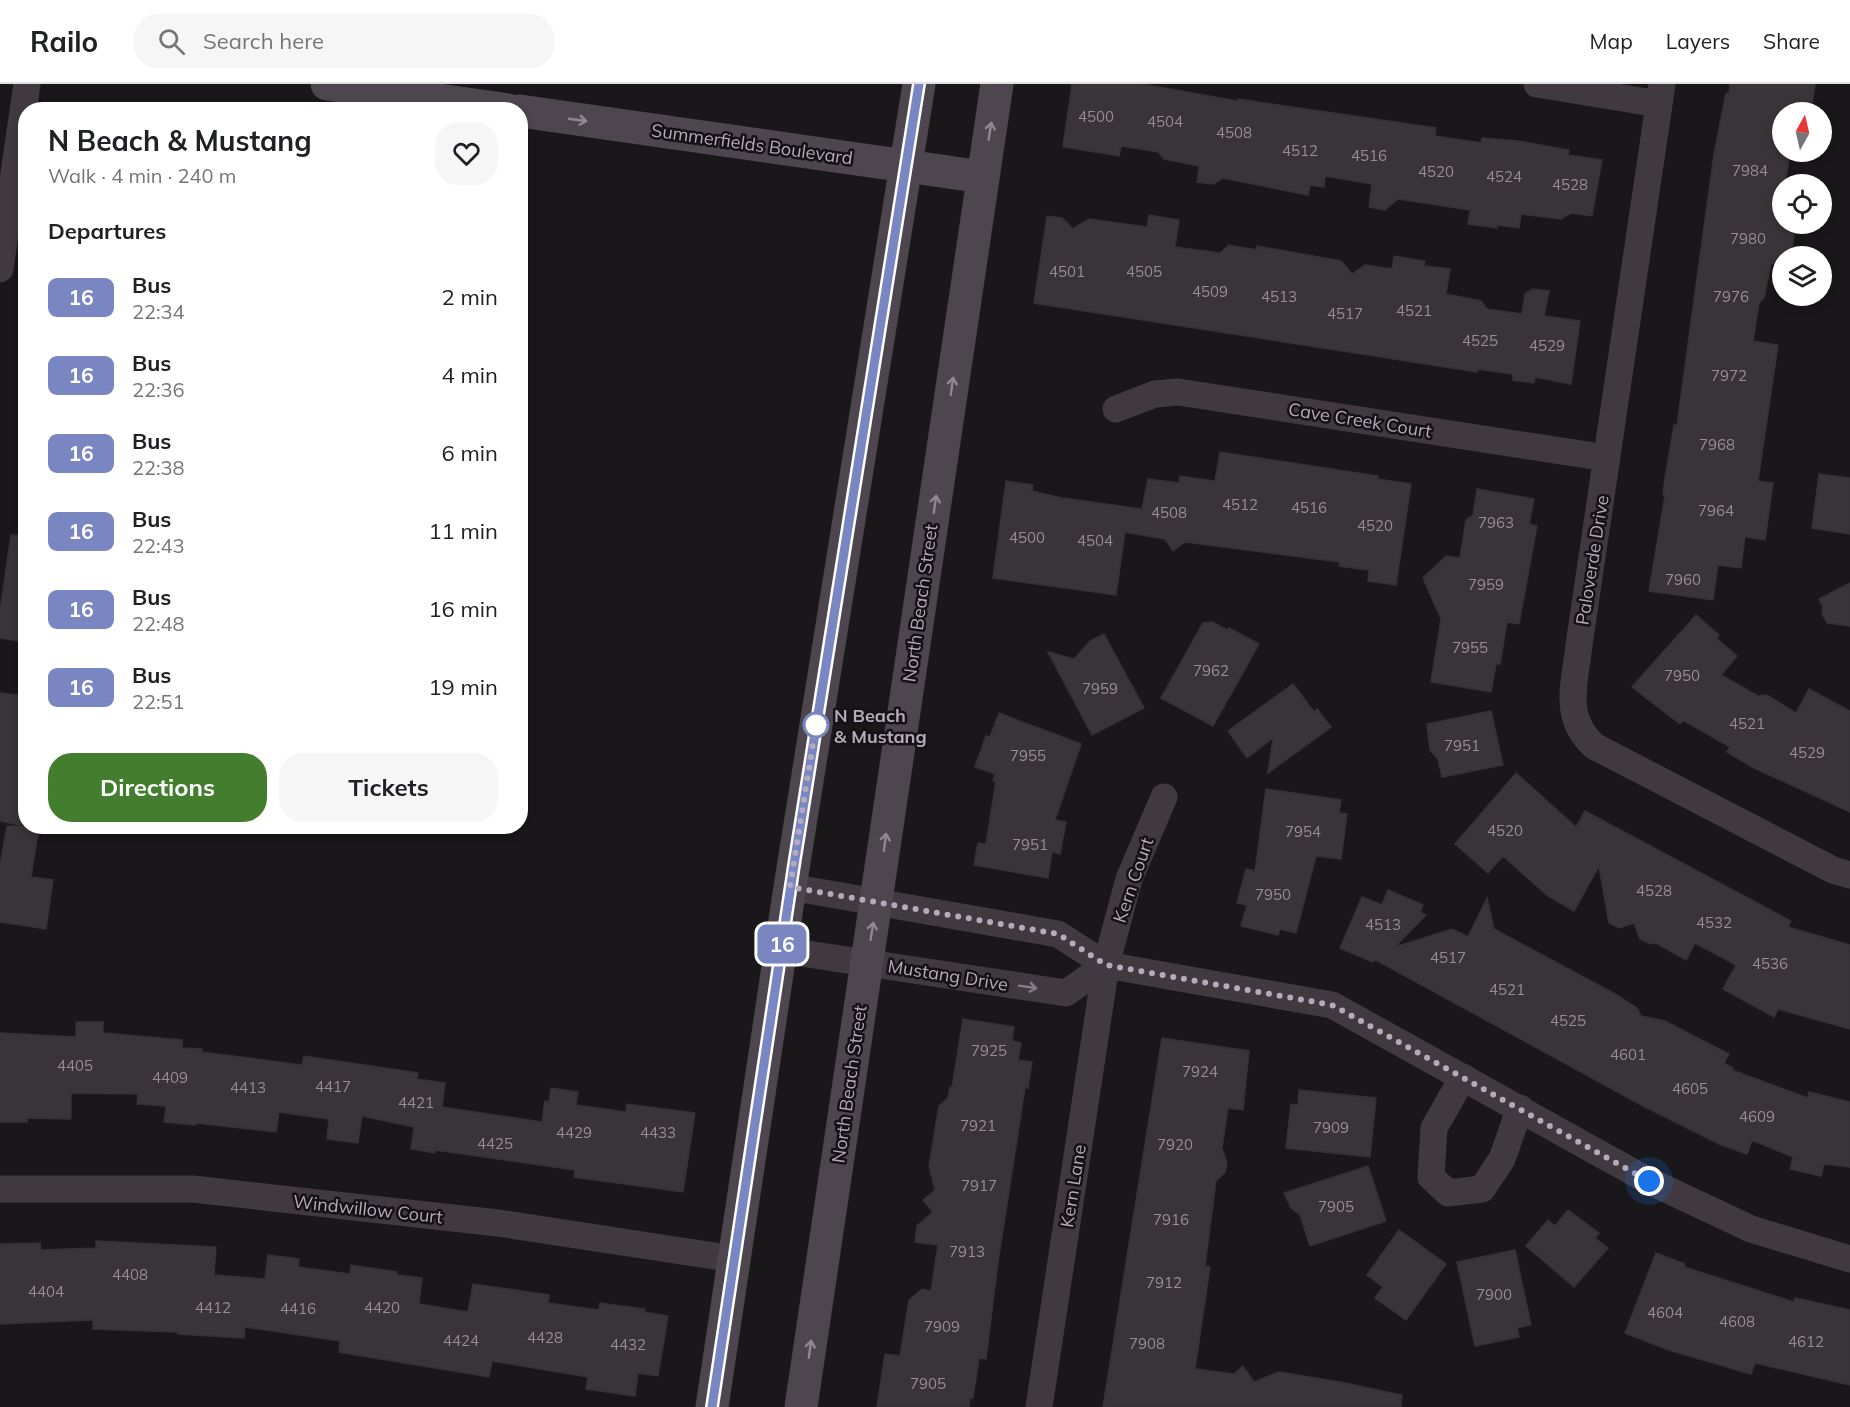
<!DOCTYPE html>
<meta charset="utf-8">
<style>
body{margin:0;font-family:Mulish,sans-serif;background:#f6f6f6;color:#202124;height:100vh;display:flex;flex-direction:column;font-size:22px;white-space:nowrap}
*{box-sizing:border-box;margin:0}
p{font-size:20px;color:#757577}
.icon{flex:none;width:33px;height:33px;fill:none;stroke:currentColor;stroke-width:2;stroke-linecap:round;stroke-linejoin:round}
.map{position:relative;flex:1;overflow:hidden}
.drawer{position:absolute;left:18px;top:18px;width:510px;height:732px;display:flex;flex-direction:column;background:#fff;border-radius:24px;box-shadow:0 3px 9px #0003}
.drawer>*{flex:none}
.badge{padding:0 12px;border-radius:9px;font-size:21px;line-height:39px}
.needle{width:39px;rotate:8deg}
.buttons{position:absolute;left:1772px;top:18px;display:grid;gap:12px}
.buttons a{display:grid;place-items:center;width:60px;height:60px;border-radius:50%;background:#fff;box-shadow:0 3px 9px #0003;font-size:30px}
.you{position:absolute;width:30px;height:30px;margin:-15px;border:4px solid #fff;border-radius:50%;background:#1a73e8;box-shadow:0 0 0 9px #1a73e833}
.map>.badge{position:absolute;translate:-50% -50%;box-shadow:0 0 0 3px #fff}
h2{padding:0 30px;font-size:22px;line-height:54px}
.round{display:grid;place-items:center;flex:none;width:63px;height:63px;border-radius:24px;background:#f6f6f6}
.summary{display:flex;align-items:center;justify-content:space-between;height:102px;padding:0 30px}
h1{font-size:28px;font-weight:700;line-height:45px}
.cta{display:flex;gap:12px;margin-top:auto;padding:12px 30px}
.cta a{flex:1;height:69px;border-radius:24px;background:#427e2d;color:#fff;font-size:24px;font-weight:700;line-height:69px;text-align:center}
.cta a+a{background:#f6f6f6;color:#202124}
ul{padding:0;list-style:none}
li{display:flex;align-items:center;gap:18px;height:78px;padding:0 30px}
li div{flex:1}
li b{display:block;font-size:22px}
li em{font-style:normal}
li .badge{min-width:66px;font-weight:700;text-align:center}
header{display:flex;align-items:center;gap:36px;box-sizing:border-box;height:84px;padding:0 30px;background:#fff;border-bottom:2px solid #e0e0e0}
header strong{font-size:28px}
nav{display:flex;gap:33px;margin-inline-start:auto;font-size:21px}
.search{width:420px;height:54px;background:#f6f6f6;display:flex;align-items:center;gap:15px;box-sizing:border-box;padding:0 21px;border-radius:24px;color:#757577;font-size:22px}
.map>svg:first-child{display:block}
</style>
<header>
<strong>Railo</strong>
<div class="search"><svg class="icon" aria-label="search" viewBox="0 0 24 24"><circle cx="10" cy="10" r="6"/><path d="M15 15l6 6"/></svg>Search here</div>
<nav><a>Map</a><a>Layers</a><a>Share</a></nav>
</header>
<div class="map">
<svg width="1850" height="1323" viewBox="0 0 1850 1323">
<rect width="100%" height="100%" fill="#191719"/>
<!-- building -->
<path fill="#383438" stroke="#353135" stroke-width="1.5" d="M1072,0H1142L1237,17L1238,15L1436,44L1435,52L1481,59L1482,54L1518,57L1569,66L1568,71L1602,76L1592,132L1571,129L1561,135L1521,130L1519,144L1497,141V144L1468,140L1470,126L1398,115L1385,126L1369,123L1372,100L1325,92L1324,103L1310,101L1308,111L1223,94L1213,100L1197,98L1199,82L1164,75L1158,68L1121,62L1119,72L1063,63Z
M1730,0H1815L1811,28H1782V68H1790L1785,100H1782L1780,140H1796L1791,172H1782V181L1771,179L1764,214L1759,219L1753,257L1778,261L1758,397L1773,399L1765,456L1745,453L1741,484L1718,481L1713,516L1649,507L1665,412L1663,411L1665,394L1674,341H1677L1714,70L1726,9L1729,10Z
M1149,131L1179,136L1175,163L1220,169L1229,161L1257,166V162L1341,177L1352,190L1365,181L1392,185L1394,172L1425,177L1424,182L1450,185L1446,210L1481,217L1487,225L1522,230L1525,210L1533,205L1549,207L1544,232L1580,237L1571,300L1535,293L1534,299L1513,296V290L1478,285L1477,288L1034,219L1047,132L1062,134L1073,145L1089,135L1147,143Z
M1220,368L1378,392L1377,395L1411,400L1396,501L1368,497L1369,486L1339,482L1340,478L1185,458L1173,467L1165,455L1125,448L1116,511L993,494L1006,397L1033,401L1032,407L1062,414L1142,425L1148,395L1179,399L1180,392L1215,397Z
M1819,390L1850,394V450L1812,444Z
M1477,405L1534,415L1529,440L1537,442L1519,540L1507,538L1500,580H1496L1491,608L1431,598L1441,535L1423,494L1446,472L1460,474L1466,436L1473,431Z
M11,451L26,452V558L0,554V527Z
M1850,499V542L1827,539L1822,530L1823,523L1819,515Z
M1696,531L1719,551L1716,554L1737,572L1721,591L1758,612L1767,611L1796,629L1809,605L1850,627V728L1754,684L1727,668L1730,663L1683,636L1680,640L1632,603Z
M1212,538L1227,546L1229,544L1259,560L1213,642L1161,614L1203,539Z
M1104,550L1144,624L1092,651L1048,568L1074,575L1090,557Z
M1293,600L1314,628L1317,625L1331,643L1268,689L1273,654L1247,674L1228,647Z
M0,609L26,612V742L0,737Z
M1491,627L1503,681L1442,693L1438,675L1430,666L1427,640Z
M999,629L1081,660L1055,736L1066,738L1060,770L1052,768L1048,794L974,781L978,759L986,760L996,697H993L995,690L975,683L986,652L990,653Z
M1516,689L1576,743L1585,727L1791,837L1788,843L1850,861V945L1778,925L1774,933L1723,905L1736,881L1695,859L1686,876L1656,859L1651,860L1640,855L1634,839L1619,844L1609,839L1599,782L1574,827L1548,812L1503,772L1488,789L1455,760Z
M1266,705L1341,716L1339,729L1347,730L1341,775L1316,772L1296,849L1280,845L1278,851L1241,842L1247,821L1237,819L1246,785L1255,787Z
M7,742H39L31,793L53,796L46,845L0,838V781Z
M1388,806L1423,821L1420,828L1426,831L1395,863L1452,845L1468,853L1487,814L1494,845L1615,910L1637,924L1641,932L1665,937L1729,970L1724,979L1733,984L1732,986L1808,1014L1809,1008L1850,1018V1083L1824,1080L1821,1092L1790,1085L1793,1073L1752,1056L1747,1070L1719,1060L1645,1023L1374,875L1373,878L1340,864L1362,813L1382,821Z
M963,935L1014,943L1012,957L1021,959L1018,976L1032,978L1028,1004H1025L998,1178L986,1275L979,1274L973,1314H970L969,1323H877L885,1270L900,1272L909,1216L922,1205L931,1207L938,1161L915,1158L917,1142L933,1128L923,1116L935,1106L929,1082L939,1022L948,1014L950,1003H952Z
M76,938H103V949L182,956V964L202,965V968L302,981L304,972L418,989L417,995L445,999L442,1023L542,1038L545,1017L549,1018L551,1004L578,1008L576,1021L626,1028L627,1020L695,1029L683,1108L574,1093L575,1086L435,1066V1069L411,1065L414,1043L362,1032L358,1059L327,1055L329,1035L279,1028L276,1048L196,1039V1041L164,1038L166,1022L137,1020L138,1010L71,1009V1035L27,1034V1038H0V949L76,953Z
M1162,954L1249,967L1243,1026L1228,1024L1222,1064L1227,1079L1225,1088L1216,1097L1205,1182L1210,1183L1195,1285L1234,1290L1243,1282L1254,1298L1279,1288L1345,1299L1402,1311L1401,1323H1103Z
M1299,1006L1376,1014L1370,1073L1286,1064L1291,1020L1298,1021Z
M1368,1082L1386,1137L1310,1162L1300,1131L1291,1124L1284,1109Z
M1568,1126L1599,1149L1595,1154L1608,1164L1574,1203L1526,1162L1548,1136L1555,1142Z
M1399,1146L1446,1180L1406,1236L1375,1214L1383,1203L1367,1191Z
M96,1157L216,1163L214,1191L265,1195L268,1171L299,1175L298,1183L350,1190L351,1181L397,1188V1191L422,1194L419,1220L468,1228L473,1200L549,1211L548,1219L599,1226L600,1219L645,1225L644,1228L668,1232L658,1292L638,1289L635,1312L586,1305L588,1293L492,1277L489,1293L339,1268L340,1257L245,1243L244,1254L178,1250V1248L93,1245V1236L0,1240V1160L40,1159L41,1166L96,1164Z
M1515,1166L1531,1241L1517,1244L1519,1253L1475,1262L1457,1178Z
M1656,1169L1685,1180L1684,1183L1794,1218L1795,1214L1850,1226V1301L1755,1279L1751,1290L1669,1266L1625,1249Z"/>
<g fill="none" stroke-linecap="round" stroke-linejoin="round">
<!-- street -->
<path stroke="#403a40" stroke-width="27" d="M1537,0L1659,20
M1662,0L1579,561C1575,599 1562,633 1594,662L1833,786L1850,791
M0,185L27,0
M1116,325L1155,310L1178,308L1607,374
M790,803L1058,850L1106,881L1332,921L1649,1097L1751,1145L1850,1175
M781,866L1066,909L1106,881
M1463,993L1434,1044L1431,1093L1448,1109L1482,1105L1502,1075L1520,1024
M0,1105H193L498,1139L734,1175
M1039,1323L1106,881L1129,795L1164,713"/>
<!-- secondary -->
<path stroke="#4d464e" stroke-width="33" d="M327,0L508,26
M520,27L983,93
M712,1323L790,803L919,0
M801,1323L997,0"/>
</g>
<!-- one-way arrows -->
<defs><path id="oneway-shaft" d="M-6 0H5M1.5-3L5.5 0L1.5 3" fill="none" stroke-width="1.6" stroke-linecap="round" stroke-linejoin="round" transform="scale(1.5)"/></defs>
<g stroke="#918794">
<use href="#oneway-shaft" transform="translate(578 36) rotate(8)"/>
<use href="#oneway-shaft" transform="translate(990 47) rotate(-81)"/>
<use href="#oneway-shaft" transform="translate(952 302) rotate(-82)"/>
<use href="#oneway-shaft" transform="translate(935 420) rotate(-82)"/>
<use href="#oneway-shaft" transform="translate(885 758) rotate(-82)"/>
<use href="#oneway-shaft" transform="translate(872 847) rotate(-81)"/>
<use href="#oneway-shaft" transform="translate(810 1265) rotate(-82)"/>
</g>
<use stroke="#867d89" href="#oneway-shaft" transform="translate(1028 903) rotate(9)"/>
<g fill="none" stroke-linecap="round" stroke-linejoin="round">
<defs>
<path id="line" d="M712,1323L794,781L919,0"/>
</defs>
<!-- line casing -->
<use href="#line" stroke="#fff" stroke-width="14"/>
<!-- line -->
<use href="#line" stroke="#7986c2" stroke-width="9"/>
<!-- walk -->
<path stroke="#b5aab9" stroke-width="6" stroke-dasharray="0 10.8" d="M816,641L790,803L1058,850L1106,881L1332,921L1649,1097"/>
</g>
<!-- markers -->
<circle fill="#fff" stroke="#7986c2" stroke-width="3" cx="816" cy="641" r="12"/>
<g text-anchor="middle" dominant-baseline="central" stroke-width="5" stroke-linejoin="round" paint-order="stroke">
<!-- number labels -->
<g font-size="15" fill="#968c99">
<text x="1096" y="32">4500</text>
<text x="1165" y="37">4504</text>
<text x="1234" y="48">4508</text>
<text x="1300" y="66">4512</text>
<text x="1369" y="71">4516</text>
<text x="1750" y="86">7984</text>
<text x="1436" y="87">4520</text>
<text x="1504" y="92">4524</text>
<text x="1570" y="100">4528</text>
<text x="1748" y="154">7980</text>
<text x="1067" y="187">4501</text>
<text x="1144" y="187">4505</text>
<text x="1210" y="207">4509</text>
<text x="1279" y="212">4513</text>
<text x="1731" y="212">7976</text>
<text x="1414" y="226">4521</text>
<text x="1345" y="229">4517</text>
<text x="1480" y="256">4525</text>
<text x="1547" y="261">4529</text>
<text x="1729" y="291">7972</text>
<text x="1717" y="360">7968</text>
<text x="1240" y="420">4512</text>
<text x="1309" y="423">4516</text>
<text x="1716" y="426">7964</text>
<text x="1169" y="428">4508</text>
<text x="1496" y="438">7963</text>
<text x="1375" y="441">4520</text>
<text x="1027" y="453">4500</text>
<text x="1095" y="456">4504</text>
<text x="1683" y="495">7960</text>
<text x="1486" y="500">7959</text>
<text x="1470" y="563">7955</text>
<text x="1211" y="586">7962</text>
<text x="1682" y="591">7950</text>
<text x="1100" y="604">7959</text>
<text x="1747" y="639">4521</text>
<text x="1462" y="661">7951</text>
<text x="1807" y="668">4529</text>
<text x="1028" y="671">7955</text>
<text x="1505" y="746">4520</text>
<text x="1303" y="747">7954</text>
<text x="1030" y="760">7951</text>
<text x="1654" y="806">4528</text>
<text x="1273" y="810">7950</text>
<text x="1714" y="838">4532</text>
<text x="1383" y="840">4513</text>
<text x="1448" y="873">4517</text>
<text x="1770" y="879">4536</text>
<text x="1507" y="905">4521</text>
<text x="1568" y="936">4525</text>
<text x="989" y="966">7925</text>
<text x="1628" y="970">4601</text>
<text x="75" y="981">4405</text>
<text x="1200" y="987">7924</text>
<text x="170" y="993">4409</text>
<text x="333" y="1002">4417</text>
<text x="248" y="1003">4413</text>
<text x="1690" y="1004">4605</text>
<text x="416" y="1018">4421</text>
<text x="1757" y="1032">4609</text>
<text x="978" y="1041">7921</text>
<text x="1331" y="1043">7909</text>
<text x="574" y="1048">4429</text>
<text x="658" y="1048">4433</text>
<text x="495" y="1059">4425</text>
<text x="1175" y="1060">7920</text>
<text x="979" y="1101">7917</text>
<text x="1336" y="1122">7905</text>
<text x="1171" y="1135">7916</text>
<text x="967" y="1167">7913</text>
<text x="130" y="1190">4408</text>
<text x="1164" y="1198">7912</text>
<text x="46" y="1207">4404</text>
<text x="1494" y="1210">7900</text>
<text x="213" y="1223">4412</text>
<text x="382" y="1223">4420</text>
<text x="298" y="1224">4416</text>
<text x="1665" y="1228">4604</text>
<text x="1737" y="1237">4608</text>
<text x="942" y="1242">7909</text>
<text x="545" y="1253">4428</text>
<text x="461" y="1256">4424</text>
<text x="1806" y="1257">4612</text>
<text x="1147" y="1259">7908</text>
<text x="628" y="1260">4432</text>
<text x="928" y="1299">7905</text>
</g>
<!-- street labels -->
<g font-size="18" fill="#b5aab9" stroke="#141214">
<text transform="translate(752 60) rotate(8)">Summerfields Boulevard</text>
<text transform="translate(1360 336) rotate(9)">Cave Creek Court</text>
<text transform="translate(1592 476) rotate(-81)">Paloverde Drive</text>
<text transform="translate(920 519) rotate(-82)">North Beach Street</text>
<text transform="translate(1133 796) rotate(-71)">Kern Court</text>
<text transform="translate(948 891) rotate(9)">Mustang Drive</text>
<text transform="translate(849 1000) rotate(-82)">North Beach Street</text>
<text transform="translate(1073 1102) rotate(-81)">Kern Lane</text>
<text transform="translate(368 1125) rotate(6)">Windwillow Court</text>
</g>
<!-- stop labels -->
<g font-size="18" font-weight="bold" fill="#b5aab9" stroke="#141214" text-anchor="start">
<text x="834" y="631">N Beach<tspan x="834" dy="21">&amp; Mustang</tspan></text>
</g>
</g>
</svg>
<div class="buttons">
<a><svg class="needle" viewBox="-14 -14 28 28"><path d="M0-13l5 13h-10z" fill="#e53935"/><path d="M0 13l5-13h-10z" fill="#757577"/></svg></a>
<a><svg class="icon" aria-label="locate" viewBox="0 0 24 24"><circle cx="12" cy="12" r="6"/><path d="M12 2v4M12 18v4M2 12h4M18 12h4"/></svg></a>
<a><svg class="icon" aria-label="layers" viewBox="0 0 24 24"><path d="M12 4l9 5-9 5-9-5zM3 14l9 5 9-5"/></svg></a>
</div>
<div class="you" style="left:1649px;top:1097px"></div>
<b class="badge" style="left:782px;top:860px;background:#7986c2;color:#fff">16</b>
<section class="drawer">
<div class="summary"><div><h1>N Beach &amp; Mustang</h1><p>Walk · 4 min · 240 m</p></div><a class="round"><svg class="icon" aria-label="heart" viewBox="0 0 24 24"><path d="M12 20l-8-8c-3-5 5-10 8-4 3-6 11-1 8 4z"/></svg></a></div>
<h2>Departures</h2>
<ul>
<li><span class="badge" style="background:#7986c2;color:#fff">16</span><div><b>Bus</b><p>22:34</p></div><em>2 min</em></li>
<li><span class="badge" style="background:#7986c2;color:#fff">16</span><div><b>Bus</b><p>22:36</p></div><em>4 min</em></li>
<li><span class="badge" style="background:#7986c2;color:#fff">16</span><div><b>Bus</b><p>22:38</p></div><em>6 min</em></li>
<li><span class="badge" style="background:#7986c2;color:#fff">16</span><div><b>Bus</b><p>22:43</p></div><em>11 min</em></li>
<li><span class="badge" style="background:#7986c2;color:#fff">16</span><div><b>Bus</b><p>22:48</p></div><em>16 min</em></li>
<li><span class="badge" style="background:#7986c2;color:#fff">16</span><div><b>Bus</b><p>22:51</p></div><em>19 min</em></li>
</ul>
<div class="cta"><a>Directions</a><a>Tickets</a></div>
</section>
</div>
